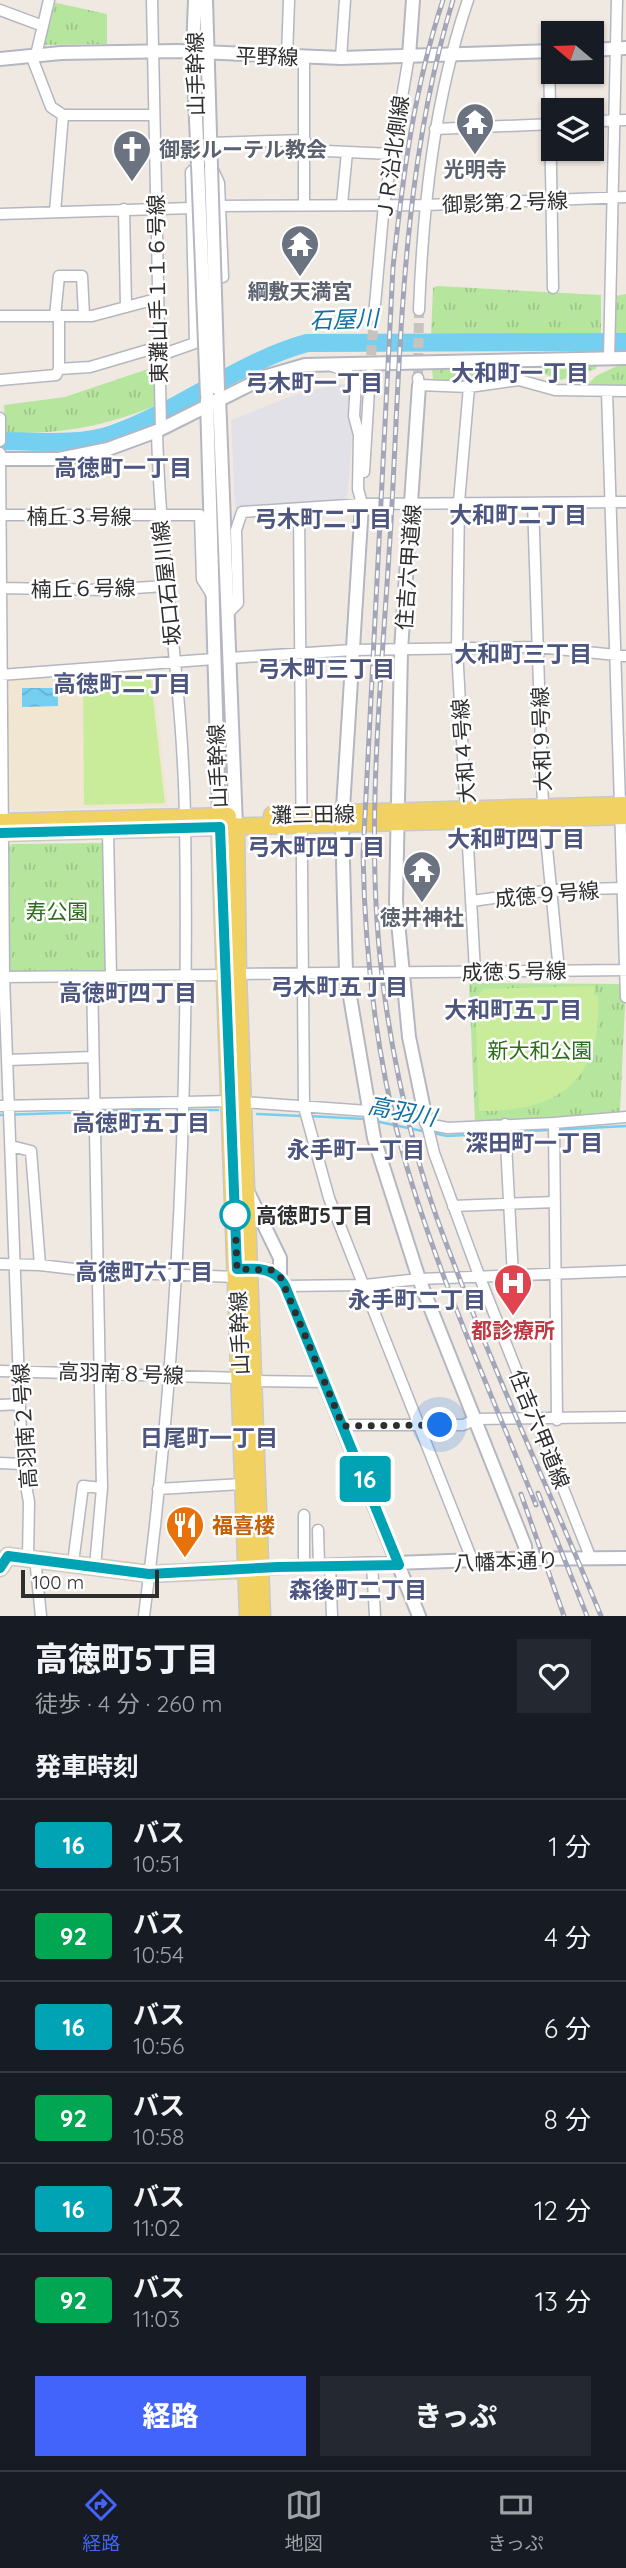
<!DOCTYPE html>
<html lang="ja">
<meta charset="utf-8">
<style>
body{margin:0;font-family:Quicksand,"Noto Sans JP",sans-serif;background:#242831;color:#f1f3f6;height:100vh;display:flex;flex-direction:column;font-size:26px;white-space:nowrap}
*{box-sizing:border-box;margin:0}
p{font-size:23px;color:#9ea1a6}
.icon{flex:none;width:38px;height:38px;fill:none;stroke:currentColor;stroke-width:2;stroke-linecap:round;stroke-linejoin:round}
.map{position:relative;height:1616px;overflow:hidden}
.side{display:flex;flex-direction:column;background:#171b24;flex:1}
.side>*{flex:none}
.badge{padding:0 14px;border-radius:5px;font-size:24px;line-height:46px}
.needle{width:46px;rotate:289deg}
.fabs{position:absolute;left:541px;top:21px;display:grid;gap:14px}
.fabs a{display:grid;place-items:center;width:63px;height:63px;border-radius:0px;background:#171b24;box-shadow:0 2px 5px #0004;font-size:35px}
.scale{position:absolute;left:21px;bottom:18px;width:138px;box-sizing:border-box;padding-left:7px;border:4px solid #2e2e2e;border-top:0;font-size:19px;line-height:24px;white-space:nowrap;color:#2e2e2e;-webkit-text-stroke:5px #fff;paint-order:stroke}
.you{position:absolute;width:35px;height:35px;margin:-18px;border:5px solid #fff;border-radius:50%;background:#1a73e8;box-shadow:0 0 0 10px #1a73e833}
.map>.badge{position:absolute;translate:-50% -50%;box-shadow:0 0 0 4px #fff}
h2{padding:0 35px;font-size:26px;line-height:63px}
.round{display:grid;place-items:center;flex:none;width:74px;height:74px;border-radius:0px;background:#242831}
.summary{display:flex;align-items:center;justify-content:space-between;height:119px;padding:0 35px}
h1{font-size:33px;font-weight:800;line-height:52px}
.cta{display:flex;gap:14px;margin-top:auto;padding:14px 35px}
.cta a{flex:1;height:80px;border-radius:0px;background:#4264fb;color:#fff;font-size:28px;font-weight:800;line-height:80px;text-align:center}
.cta a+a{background:#242831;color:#f1f3f6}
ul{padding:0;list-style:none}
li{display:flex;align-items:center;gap:21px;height:91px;padding:0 35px;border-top:2px solid #363941}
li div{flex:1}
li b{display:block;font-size:26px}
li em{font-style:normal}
li .badge{min-width:77px;font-weight:700;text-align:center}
.menu{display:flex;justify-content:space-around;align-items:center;height:98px;border-top:2px solid #363941;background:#171b24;font-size:19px;color:#9ea1a6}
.menu a{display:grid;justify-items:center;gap:4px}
.menu .selected{color:#4264fb}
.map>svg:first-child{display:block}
</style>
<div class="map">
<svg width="626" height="1616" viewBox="0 0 626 1616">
<defs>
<pattern id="forest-crowns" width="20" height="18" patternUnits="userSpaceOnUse" patternTransform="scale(1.75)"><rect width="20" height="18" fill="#b6e59e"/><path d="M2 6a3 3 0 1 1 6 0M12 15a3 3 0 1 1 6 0" fill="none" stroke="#9dc588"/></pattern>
<pattern id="park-tufts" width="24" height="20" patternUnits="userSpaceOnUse" patternTransform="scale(1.75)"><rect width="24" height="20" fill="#b6e59e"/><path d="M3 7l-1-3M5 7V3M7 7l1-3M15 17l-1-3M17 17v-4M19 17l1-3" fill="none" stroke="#9dc588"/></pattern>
<pattern id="water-waves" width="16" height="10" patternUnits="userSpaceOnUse" patternTransform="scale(1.75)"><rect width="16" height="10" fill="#75cff0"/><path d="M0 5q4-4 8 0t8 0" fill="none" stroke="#66b2ce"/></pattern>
</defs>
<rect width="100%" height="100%" fill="#efe9e1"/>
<!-- industrial -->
<path fill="#e3e1e8" d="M338,384H352L353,426L347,502L235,508L231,420L294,395Z"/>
<!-- education -->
<path fill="#f0e6d1" d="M153,670L168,806L8,810L6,679Z"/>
<!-- forest -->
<path fill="url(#forest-crowns)" d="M597,365L596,369L561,380L536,371L517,370L471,382L433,379L432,370Z"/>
<!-- park -->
<path fill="url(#park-tufts)" d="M52,2L107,14V44L41,45Z
M437,286L601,295V336L431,335L433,288Z
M626,294V333H613L616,296Z
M617,366H626V386L587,385L596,376Z
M154,367L155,406C97,428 67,433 6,433L4,405L65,397Z
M105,843L106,973H8L6,850L12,844Z
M469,983L626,984L620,1112L475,1123Z"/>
<!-- pitch -->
<path fill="#c9ec9a" d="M150,673L165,803L84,805L83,679Z
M594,986V995L598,996C603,1081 558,1112 479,1111L475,998L484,989Z"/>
<!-- water -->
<path fill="url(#water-waves)" d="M22,688H58V706L22,707Z"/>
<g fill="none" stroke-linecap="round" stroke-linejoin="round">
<!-- stream -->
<path stroke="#75cff0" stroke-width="2.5" d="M187,1110H218
M98,1111L159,1110
M257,1114L302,1116
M0,1115L91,1112
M309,1116L365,1119
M375,1121L427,1132
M510,1132L626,1126
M433,1133L447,1136L503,1133"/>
<!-- river -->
<path stroke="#75cff0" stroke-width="18" d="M0,441C35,441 79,446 113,434C181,410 238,362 307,343L626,342"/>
<!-- minor-tunnel -->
<path stroke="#c8c4bd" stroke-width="10" stroke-dasharray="10 5" stroke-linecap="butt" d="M370,370L374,316
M418,378L419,310"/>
<defs>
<path id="minor" d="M152,0L161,429
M0,10L43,26
M549,51L553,288
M31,55L51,107L63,115H153
M36,55L49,0
M287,57L289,0
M341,58L345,0
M592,121L626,120
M435,129L553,124
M210,143L305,140
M305,150L391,154
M342,204L347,152
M304,205V57
M220,206L426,205L626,197
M124,209L126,307
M55,212L63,115
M0,214L191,208
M210,278L223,277L219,183L213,170
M419,310C423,205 434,100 468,0
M0,316H92L156,299
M55,316L59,276H82L84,316
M374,316L384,204L409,56
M158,356L195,343L191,172L198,165
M609,358L617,0
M332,366L346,371L356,382L354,416L359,435L358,489L362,504
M59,369V316
M418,378L419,385L469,387L519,380L555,390L626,391
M0,380L56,375L59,369L90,367L158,347
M469,387L459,502L457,649L475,971
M607,391L626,997
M0,418V441
M0,453L4,977L22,1464L29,1502L28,1557
M364,472L370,374
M533,503L543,807L559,971
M299,509L304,1107L329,1198L473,1562
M1,515H200L202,579L212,595
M1,588L105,590L165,586
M228,613L238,603L236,530L242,512L362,504L626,502
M229,658L353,650L538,647L626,656
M0,675L214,659
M108,832L111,976
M472,901L551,890L623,888
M238,974L626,970
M1,977L225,975
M92,977L102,1488
M8,1060L93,1057
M243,1102L368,1111
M0,1106L230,1101
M554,1123L448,1128L427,1124L434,1153L480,1278L591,1559
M505,1124L513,1277
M11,1146L31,1151L40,1265
M453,1206L555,1202
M0,1264L40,1265L99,1272L237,1277
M285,1286L365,1285L419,1279L626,1271
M0,1371L241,1378
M253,1381L325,1382
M0,1405L20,1404
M557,1420L554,1123L626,1117
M343,1425H463L477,1419L626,1417
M0,1463L22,1464
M158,1489L242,1484
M304,1515V1566
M318,1530L319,1565
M35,1558L41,1616
M73,1563L83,1486L102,1488L95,1567
M372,1564L375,1616
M330,1565L332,1616
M144,1616C179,1352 189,1084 185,818C183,688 160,560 157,431"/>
<path id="tertiary" d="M195,0L193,51L198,165
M206,0L211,167
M592,50L626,48
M409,56L413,0
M0,59L61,53L177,51L341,58L553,51
M419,385L401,650L396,901L409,1037L427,1124
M219,396L236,826
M207,400L219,816
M0,459H59L108,449L157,431L267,376L305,365L626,358
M362,504L342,824L346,973L374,1138L419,1279L525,1546L526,1559
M246,1188L280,1258V1276
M240,1269C259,1268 275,1267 285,1286L419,1616
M260,1568L503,1559L626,1558"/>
<path id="primary" d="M272,815L624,805
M219,816C231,1083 238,1350 248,1616
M0,822L228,816
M236,826L238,974L262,1616
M0,833L626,816
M0,1568L8,1556L150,1574L255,1569"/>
</defs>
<!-- minor casing -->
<use href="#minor" stroke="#b4b7c1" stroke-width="13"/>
<!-- tertiary casing -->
<use href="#tertiary" stroke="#b4b7c1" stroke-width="16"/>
<!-- primary casing -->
<use href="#primary" stroke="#c9c9c9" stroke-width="19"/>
<!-- minor -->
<use href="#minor" stroke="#fff" stroke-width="10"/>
<!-- tertiary -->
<use href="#tertiary" stroke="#fff" stroke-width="12"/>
<!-- primary -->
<use href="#primary" stroke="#f2d163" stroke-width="16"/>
<defs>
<path id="rail" d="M443,0C414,88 403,176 393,267L363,855C365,952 375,1049 400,1143C434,1267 488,1386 536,1505
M453,0C403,164 401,334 392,504C385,639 368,787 377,921C382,999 396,1075 416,1151C430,1205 451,1256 471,1308C512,1412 559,1513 601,1616
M538,1493L587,1616
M521,1494L564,1616"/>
</defs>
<!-- rail casing -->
<use href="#rail" stroke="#a3a6b8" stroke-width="5"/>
<!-- rail -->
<use href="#rail" stroke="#fff" stroke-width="2.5" stroke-dasharray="8" stroke-linecap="butt"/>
<defs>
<path id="tertiary-bridge" d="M198,165L207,395
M211,167L218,389"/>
</defs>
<!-- tertiary-bridge casing -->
<use href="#tertiary-bridge" stroke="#b4b7c1" stroke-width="16" stroke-linecap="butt"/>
<!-- tertiary-bridge -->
<use href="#tertiary-bridge" stroke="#fff" stroke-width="12"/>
</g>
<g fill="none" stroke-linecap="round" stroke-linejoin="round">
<defs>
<path id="line" d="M0,833L220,827L237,1269C257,1268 275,1267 285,1286L399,1565L278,1567L149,1574L8,1556L0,1568"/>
</defs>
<!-- line casing -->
<use href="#line" stroke="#fff" stroke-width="16"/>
<!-- line -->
<use href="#line" stroke="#00a3b4" stroke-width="10"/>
<!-- walk -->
<path stroke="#2e2e2e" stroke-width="7" stroke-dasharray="0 12.6" d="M235,1215L237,1269L271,1270L280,1276L343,1426L440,1425"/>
</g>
<!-- icons -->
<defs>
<symbol id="temple-pin" viewBox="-11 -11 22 30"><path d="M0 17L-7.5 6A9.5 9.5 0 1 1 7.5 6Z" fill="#6b7280" stroke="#fff"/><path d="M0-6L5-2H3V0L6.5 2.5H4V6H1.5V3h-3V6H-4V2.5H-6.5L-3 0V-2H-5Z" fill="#fff"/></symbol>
<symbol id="church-pin" viewBox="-11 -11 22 30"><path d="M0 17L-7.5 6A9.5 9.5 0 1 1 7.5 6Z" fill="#6b7280" stroke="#fff"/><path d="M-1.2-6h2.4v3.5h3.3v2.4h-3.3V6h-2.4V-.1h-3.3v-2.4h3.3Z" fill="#fff"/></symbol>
<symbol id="hospital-pin" viewBox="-11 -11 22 30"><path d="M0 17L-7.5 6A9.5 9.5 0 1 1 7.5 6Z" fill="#e0444e" stroke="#fff"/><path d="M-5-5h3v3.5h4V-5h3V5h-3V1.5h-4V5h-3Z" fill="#fff"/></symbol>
<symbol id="restaurant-pin" viewBox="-11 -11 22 30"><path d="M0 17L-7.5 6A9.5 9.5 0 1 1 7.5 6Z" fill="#e8710a" stroke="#fff"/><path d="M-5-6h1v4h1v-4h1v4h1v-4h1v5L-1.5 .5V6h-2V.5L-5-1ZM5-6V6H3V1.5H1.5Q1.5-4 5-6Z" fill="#fff"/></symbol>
</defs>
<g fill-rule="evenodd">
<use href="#temple-pin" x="453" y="100" width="44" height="60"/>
<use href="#church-pin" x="110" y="127" width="44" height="60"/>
<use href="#temple-pin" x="278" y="222" width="44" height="60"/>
<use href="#temple-pin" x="400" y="848" width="44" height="60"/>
<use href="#hospital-pin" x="491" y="1261" width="44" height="60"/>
<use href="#restaurant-pin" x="163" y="1503" width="44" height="60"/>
</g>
<!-- markers -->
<circle fill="#fff" stroke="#00a3b4" stroke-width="3.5" cx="235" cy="1215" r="14"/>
<g text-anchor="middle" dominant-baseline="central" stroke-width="5" stroke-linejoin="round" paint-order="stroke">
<!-- street labels -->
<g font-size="21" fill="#2e2e2e" stroke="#fff">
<text transform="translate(267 56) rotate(2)">平野線</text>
<text transform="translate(195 74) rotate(-91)">山手幹線</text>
<text transform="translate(392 158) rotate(-82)">ＪＲ沿北側線</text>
<text transform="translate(505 202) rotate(-2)">御影第２号線</text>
<text transform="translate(157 289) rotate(-91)">東灘山手１１６号線</text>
<text x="79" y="516">楠丘３号線</text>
<text transform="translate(408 567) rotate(-86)">住吉六甲道線</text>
<text transform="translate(166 583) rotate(-96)">坂口石屋川線</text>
<text transform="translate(83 588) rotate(-1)">楠丘６号線</text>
<text transform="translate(541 739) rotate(-92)">大和９号線</text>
<text transform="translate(463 751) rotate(-94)">大和４号線</text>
<text transform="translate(217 766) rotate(-92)">山手幹線</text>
<text transform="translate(313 814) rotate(-1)">灘三田線</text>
<text transform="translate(547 894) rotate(-5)">成徳９号線</text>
<text transform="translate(514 971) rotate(-1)">成徳５号線</text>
<text transform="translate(239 1333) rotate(-92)">山手幹線</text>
<text transform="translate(121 1373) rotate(2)">高羽南８号線</text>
<text transform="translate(24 1426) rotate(-94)">高羽南２号線</text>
<text transform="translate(540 1429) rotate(68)">住吉六甲道線</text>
<text transform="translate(506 1561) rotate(-2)">八幡本通り</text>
</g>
<!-- worship labels -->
<g font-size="21" font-weight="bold" fill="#5b616d" stroke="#fff">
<text x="159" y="149" text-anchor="start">御影ルーテル教会</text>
<text x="475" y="169">光明寺</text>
<text x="300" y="291">綱敷天満宮</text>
<text x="422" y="917">徳井神社</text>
</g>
<!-- park labels -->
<g font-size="21" fill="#2c6e1b" stroke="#fff">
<text x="57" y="911">寿公園</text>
<text x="540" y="1050">新大和公園</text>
</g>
<!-- stop labels -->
<g font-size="21" font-weight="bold" fill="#2e2e2e" stroke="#fff" text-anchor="start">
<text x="256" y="1215">高徳町5丁目</text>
</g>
<!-- health labels -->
<g font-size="21" font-weight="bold" fill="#be3a42" stroke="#fff">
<text x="513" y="1330">都診療所</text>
</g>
<!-- food labels -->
<g font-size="21" font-weight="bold" fill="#c56008" stroke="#fff" text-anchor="start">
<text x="212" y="1525">福喜楼</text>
</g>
<!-- water labels -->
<g font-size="23" font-style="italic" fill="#0d6fa3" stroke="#fff">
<text transform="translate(344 319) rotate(-2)">石屋川</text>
<text transform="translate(402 1111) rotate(11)">高羽川</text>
</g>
<!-- neighbourhood labels -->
<g font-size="23" font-weight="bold" fill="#4d5680" stroke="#fff">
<text x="520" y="372">大和町一丁目</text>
<text x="314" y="382">弓木町一丁目</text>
<text x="123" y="467">高徳町一丁目</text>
<text x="518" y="514">大和町二丁目</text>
<text x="323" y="518">弓木町二丁目</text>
<text x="523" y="653">大和町三丁目</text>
<text x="326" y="668">弓木町三丁目</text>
<text x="122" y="683">高徳町二丁目</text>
<text x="516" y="838">大和町四丁目</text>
<text x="316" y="846">弓木町四丁目</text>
<text x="339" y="986">弓木町五丁目</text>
<text x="128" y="992">高徳町四丁目</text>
<text x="513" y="1009">大和町五丁目</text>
<text x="141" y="1122">高徳町五丁目</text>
<text x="534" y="1142">深田町一丁目</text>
<text x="356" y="1149">永手町一丁目</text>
<text x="144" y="1271">高徳町六丁目</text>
<text x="417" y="1299">永手町二丁目</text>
<text x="209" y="1437">日尾町一丁目</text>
<text x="358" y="1589">森後町二丁目</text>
</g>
</g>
</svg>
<div class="fabs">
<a><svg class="needle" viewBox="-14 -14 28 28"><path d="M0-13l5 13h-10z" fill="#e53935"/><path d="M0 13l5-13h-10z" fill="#9ea1a6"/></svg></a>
<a><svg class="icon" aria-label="layers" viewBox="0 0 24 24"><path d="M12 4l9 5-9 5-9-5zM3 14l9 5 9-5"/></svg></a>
</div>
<div class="scale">100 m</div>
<div class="you" style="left:440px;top:1425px"></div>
<b class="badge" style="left:365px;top:1479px;background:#00a3b4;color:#fff">16</b>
</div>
<section class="side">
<div class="summary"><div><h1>高徳町5丁目</h1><p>徒歩 · 4 分 · 260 m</p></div><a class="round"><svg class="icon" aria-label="heart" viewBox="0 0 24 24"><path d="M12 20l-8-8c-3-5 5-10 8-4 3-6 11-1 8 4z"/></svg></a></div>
<h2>発車時刻</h2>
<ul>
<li><span class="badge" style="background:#00a3b4;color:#fff">16</span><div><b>バス</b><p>10:51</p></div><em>1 分</em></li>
<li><span class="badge" style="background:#00a651;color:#fff">92</span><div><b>バス</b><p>10:54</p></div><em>4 分</em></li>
<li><span class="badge" style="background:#00a3b4;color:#fff">16</span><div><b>バス</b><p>10:56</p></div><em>6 分</em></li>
<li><span class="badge" style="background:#00a651;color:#fff">92</span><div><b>バス</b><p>10:58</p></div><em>8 分</em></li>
<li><span class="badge" style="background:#00a3b4;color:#fff">16</span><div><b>バス</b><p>11:02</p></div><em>12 分</em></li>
<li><span class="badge" style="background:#00a651;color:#fff">92</span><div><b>バス</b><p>11:03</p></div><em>13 分</em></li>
</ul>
<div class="cta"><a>経路</a><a>きっぷ</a></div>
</section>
<nav class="menu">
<a class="selected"><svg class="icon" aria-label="directions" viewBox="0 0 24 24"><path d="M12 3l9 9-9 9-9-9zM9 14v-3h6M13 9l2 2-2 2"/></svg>経路</a>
<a><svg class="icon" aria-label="map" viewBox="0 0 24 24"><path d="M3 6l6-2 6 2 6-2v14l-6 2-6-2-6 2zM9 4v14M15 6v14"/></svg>地図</a>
<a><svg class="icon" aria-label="tickets" viewBox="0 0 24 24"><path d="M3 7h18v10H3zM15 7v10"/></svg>きっぷ</a>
</nav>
